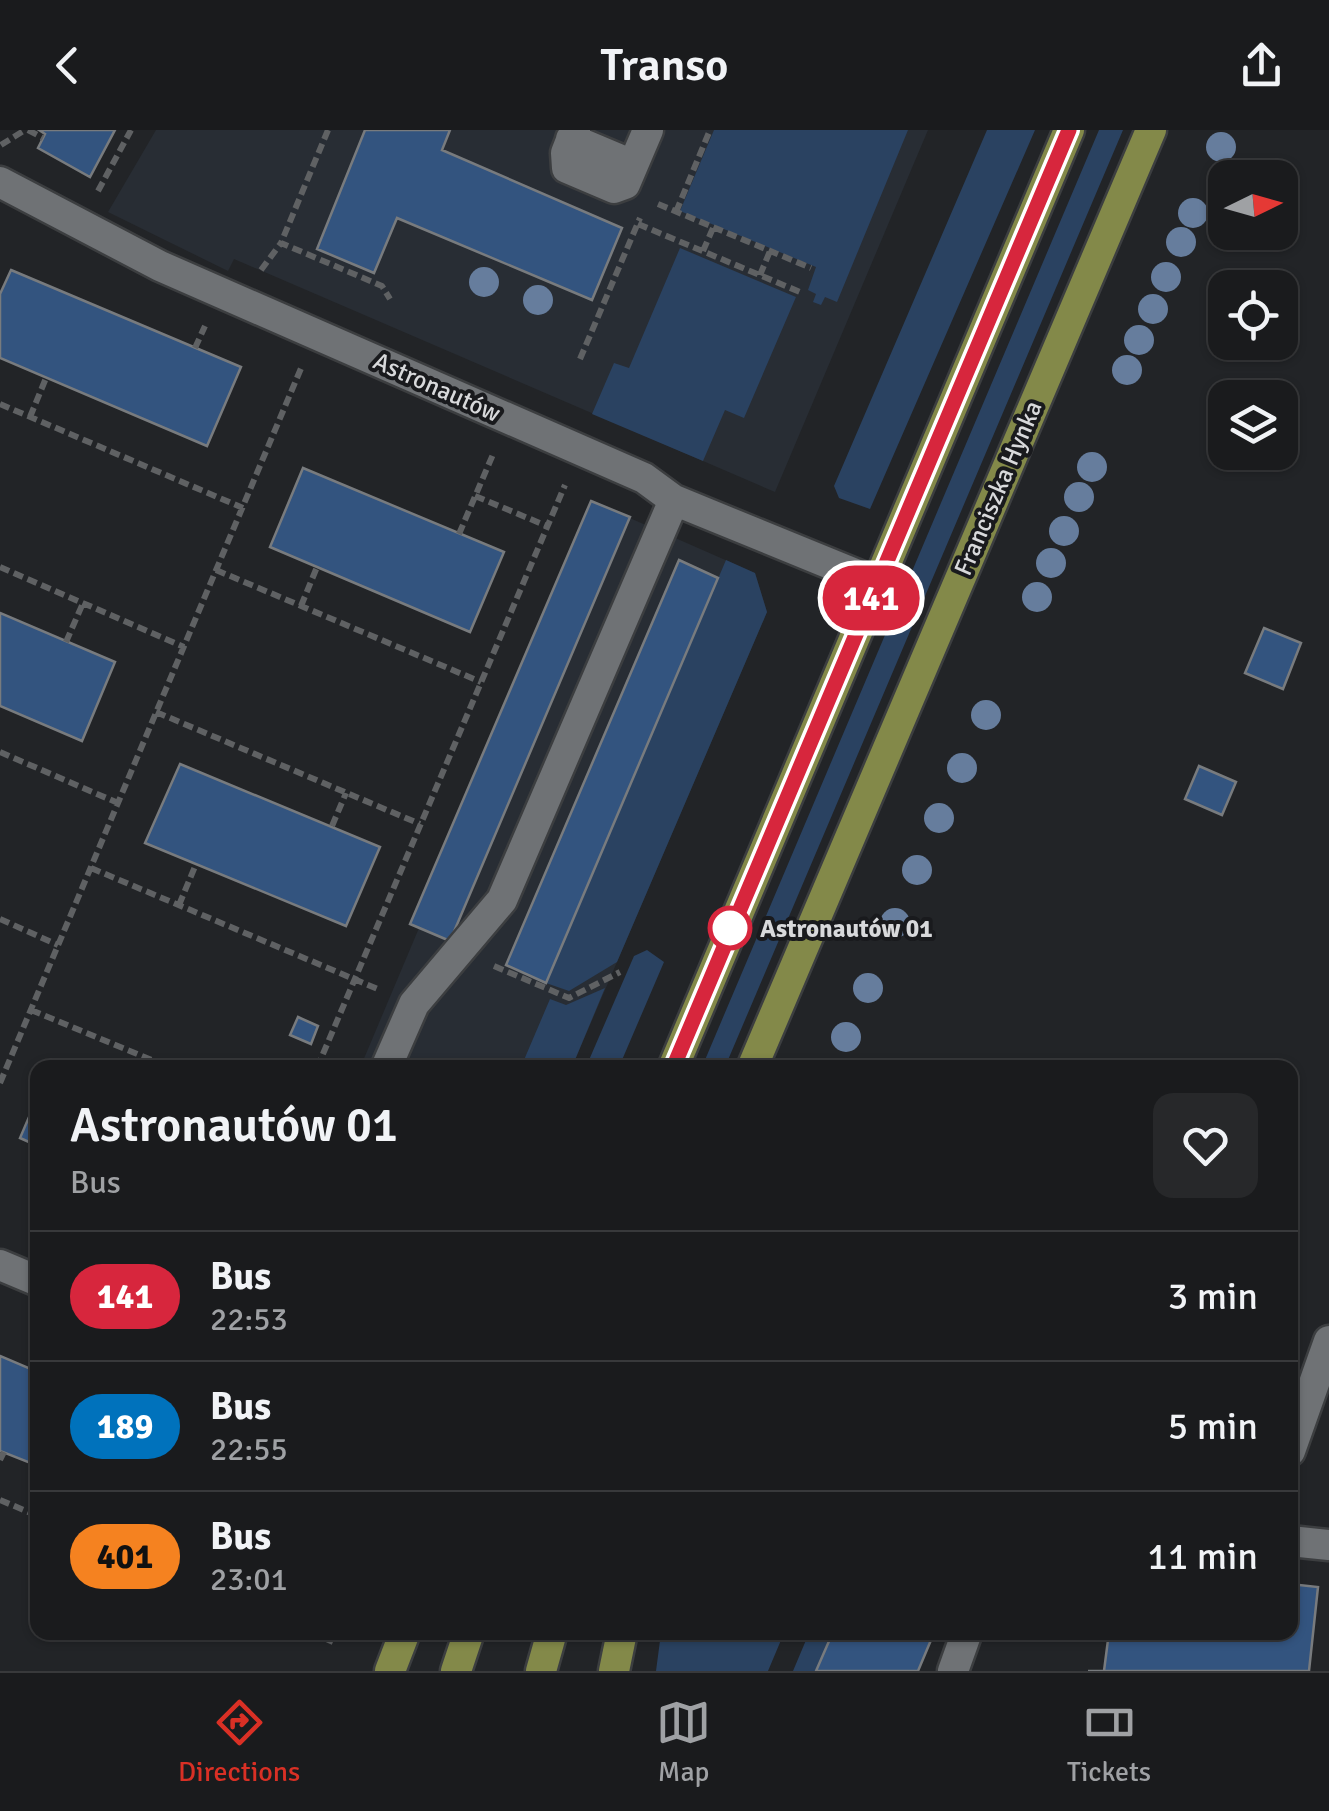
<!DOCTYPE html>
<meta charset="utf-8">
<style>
body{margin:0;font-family:Signika,sans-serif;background:#27282a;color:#f1f3f6;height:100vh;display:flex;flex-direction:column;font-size:38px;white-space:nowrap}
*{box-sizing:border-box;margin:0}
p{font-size:32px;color:#9fa1a4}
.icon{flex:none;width:55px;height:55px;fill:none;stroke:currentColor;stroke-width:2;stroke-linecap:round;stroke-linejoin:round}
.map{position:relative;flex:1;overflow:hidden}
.side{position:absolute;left:30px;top:930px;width:1268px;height:580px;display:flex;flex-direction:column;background:#1a1b1d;border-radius:20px;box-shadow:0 2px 8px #0004,0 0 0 2px #38393b}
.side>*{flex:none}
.badge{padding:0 20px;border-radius:32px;font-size:35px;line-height:65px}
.needle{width:65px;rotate:85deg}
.buttons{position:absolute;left:1208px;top:30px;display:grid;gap:20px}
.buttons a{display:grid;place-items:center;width:90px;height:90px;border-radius:20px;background:#1a1b1d;box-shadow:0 2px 8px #0004,0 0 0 2px #38393b;font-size:50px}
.map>.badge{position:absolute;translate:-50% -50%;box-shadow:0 0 0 5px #fff}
.round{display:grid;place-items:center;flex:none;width:105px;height:105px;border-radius:20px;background:#27282a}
.overview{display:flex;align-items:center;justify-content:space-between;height:170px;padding:0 40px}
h1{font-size:48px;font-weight:600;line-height:75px}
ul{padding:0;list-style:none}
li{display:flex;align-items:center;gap:30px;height:130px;padding:0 40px;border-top:2px solid #38393b}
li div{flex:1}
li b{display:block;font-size:38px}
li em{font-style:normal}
li .badge{min-width:110px;font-weight:700;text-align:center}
header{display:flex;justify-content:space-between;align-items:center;height:130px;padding:0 40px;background:#1a1b1d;font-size:45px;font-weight:600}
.tabs{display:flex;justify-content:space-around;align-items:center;height:140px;border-top:2px solid #38393b;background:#1a1b1d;font-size:28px;color:#9fa1a4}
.tabs a{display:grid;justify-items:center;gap:5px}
.tabs .current{color:#d93025}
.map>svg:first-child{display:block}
</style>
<header><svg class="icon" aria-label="back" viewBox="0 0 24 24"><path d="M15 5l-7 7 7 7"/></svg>Transo<svg class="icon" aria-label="share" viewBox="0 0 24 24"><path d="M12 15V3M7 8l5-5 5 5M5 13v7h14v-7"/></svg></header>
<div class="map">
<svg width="1329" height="1541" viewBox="0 0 1329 1541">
<rect width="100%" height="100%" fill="#222427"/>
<!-- built -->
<path fill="#282d34" d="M156,0H928L775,362L234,129L228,141L108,82Z
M591,371L755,443L767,482L572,937L360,938L419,798L410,794Z"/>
<!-- green -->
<path fill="#2a4261" d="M714,0H908L837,172L825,167L821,175L813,172L816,164L808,160L816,137L680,81Z
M987,0H1035L870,379L839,368L834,356Z
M1099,0H1123L725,937H702Z
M680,118L796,167L744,288L725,280L703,331L592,284L614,233L629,238Z
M726,430L755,443L767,482L617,832L569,861L546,853Z
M647,820L664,832L619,937H586L634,826Z
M605,858L572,937H521L550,869L566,875Z
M661,1503V1502L784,1503L768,1541H656Z
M809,1503H834L818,1541H793Z"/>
<!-- building -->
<path fill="#33547f" stroke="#787b7e" stroke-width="2.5" d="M39,0H115L90,47L38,18L45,4Z
M365,0H450L442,20L622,98L592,170L397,88L374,143L317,119Z
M11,140L241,237L207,316L0,228V164Z
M303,338L504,422L470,502L270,417Z
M591,371L630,387L450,811L410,794Z
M679,430L718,448L546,853L506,835Z
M0,483L115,532L82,611L0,576Z
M1264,498L1301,513L1283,559L1245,543Z
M180,634L380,717L346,796L145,713Z
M1199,636L1236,652L1222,685L1185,669Z
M298,887L318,896L311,914L290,905Z
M38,966V1016L20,1008Z
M0,1226L38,1242V1336L0,1321Z
M1290,1454L1318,1457L1309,1541H1088H1104L1109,1502H1290Z
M833,1502H914L931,1510L918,1541H816Z"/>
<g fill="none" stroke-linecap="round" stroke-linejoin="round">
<defs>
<path id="minor" d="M575,0L566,23L567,38L614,58L625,54L648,0
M571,9L633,35
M0,52L160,136L644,348L674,370L877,453
M386,938L414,874L502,770L674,370
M0,1135L38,1151
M1290,1321L1329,1211
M1290,1411L1329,1415
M953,1541L967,1502"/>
<path id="major" d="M673,938L1069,0
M752,938L1151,0
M390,1541L405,1502
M456,1541L469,1502
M541,1541L552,1502
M614,1541L622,1502"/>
</defs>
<!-- minor casing -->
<use href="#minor" stroke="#3c3e40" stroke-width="35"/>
<!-- major casing -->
<use href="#major" stroke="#3c3e40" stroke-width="35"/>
<!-- path -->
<path stroke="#5f6163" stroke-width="6" stroke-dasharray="10 5" stroke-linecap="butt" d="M28,0L43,8
M328,0L281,113L382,156L390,169
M1,15L25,0
M98,61L131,0
M658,74L811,138
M676,82L710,0
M638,94L800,162
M703,121L713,98
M261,140L281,113
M760,145L770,121
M195,218L205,196
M580,229L640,88
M0,274L243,378
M30,287L46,248
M475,366L547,396
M459,404L494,322
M0,437L184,517
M216,440L481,552
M301,476L317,437
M66,512L83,473
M156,582L420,694
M0,622L118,673
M332,696L346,663
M91,738L380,860
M179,775L196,734
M0,789L58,815
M494,836L569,868L620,842
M31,880L171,938
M317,938L565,355
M0,953L302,236
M0,1330L4,1322
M0,1370L38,1386
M311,1502L333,1512"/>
<!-- minor -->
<use href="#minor" stroke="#6f7275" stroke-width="30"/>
<!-- major -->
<use href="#major" stroke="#838949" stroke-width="30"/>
</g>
<!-- trees -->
<g fill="#667d9d">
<circle cx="1221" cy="17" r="15"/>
<circle cx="1193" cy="83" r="15"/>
<circle cx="1181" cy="112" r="15"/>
<circle cx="1166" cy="147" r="15"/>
<circle cx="484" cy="152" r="15"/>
<circle cx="538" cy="170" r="15"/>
<circle cx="1153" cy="179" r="15"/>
<circle cx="1139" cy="210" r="15"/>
<circle cx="1127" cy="240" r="15"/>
<circle cx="1092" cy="337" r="15"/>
<circle cx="1079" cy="367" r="15"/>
<circle cx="1064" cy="401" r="15"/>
<circle cx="1051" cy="433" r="15"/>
<circle cx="1037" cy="467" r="15"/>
<circle cx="986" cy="585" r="15"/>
<circle cx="962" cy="638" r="15"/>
<circle cx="939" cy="688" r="15"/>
<circle cx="917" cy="740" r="15"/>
<circle cx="895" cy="793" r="15"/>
<circle cx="868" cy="858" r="15"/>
<circle cx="846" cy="907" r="15"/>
</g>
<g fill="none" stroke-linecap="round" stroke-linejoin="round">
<defs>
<path id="line" d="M673,938L1069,0"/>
</defs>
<!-- line casing -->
<use href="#line" stroke="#fff" stroke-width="22"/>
<!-- line -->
<use href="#line" stroke="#d7263d" stroke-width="15"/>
</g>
<!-- markers -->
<circle fill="#fff" stroke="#d7263d" stroke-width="5" cx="730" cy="798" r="20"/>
<g text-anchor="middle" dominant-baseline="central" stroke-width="8" stroke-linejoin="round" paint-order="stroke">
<!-- street labels -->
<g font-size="25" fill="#d8d9db" stroke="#191a1d">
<text transform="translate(437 257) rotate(24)">Astronautów</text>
<text transform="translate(998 358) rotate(-67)">Franciszka Hynka</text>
</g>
<!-- stop labels -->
<g font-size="25" font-weight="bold" fill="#d8d9db" stroke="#191a1d" text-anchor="start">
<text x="760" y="798">Astronautów 01</text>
</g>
</g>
</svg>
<div class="buttons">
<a><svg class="needle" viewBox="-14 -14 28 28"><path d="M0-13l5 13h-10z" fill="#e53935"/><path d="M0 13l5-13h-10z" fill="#9fa1a4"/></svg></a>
<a><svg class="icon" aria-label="locate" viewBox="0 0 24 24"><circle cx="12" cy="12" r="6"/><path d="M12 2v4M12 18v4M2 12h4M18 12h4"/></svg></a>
<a><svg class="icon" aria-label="layers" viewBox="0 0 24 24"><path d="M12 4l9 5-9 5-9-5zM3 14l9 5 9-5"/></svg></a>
</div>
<b class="badge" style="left:871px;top:468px;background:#d7263d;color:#fff">141</b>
<section class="side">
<div class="overview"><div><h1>Astronautów 01</h1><p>Bus</p></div><a class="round"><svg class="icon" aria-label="heart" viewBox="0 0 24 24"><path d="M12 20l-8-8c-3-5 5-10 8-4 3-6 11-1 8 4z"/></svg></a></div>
<ul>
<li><span class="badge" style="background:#d7263d;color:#fff">141</span><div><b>Bus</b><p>22:53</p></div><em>3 min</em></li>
<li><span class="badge" style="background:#0072bc;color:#fff">189</span><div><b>Bus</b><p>22:55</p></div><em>5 min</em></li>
<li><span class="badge" style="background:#f58220;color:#111">401</span><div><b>Bus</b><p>23:01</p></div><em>11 min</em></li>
</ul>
</section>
</div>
<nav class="tabs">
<a class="current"><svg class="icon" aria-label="directions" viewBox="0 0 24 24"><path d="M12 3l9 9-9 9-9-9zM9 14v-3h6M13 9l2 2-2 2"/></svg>Directions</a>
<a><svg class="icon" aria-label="map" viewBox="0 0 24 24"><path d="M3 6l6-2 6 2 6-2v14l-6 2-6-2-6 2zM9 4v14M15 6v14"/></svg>Map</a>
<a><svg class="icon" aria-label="tickets" viewBox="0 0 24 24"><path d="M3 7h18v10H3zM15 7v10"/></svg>Tickets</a>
</nav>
